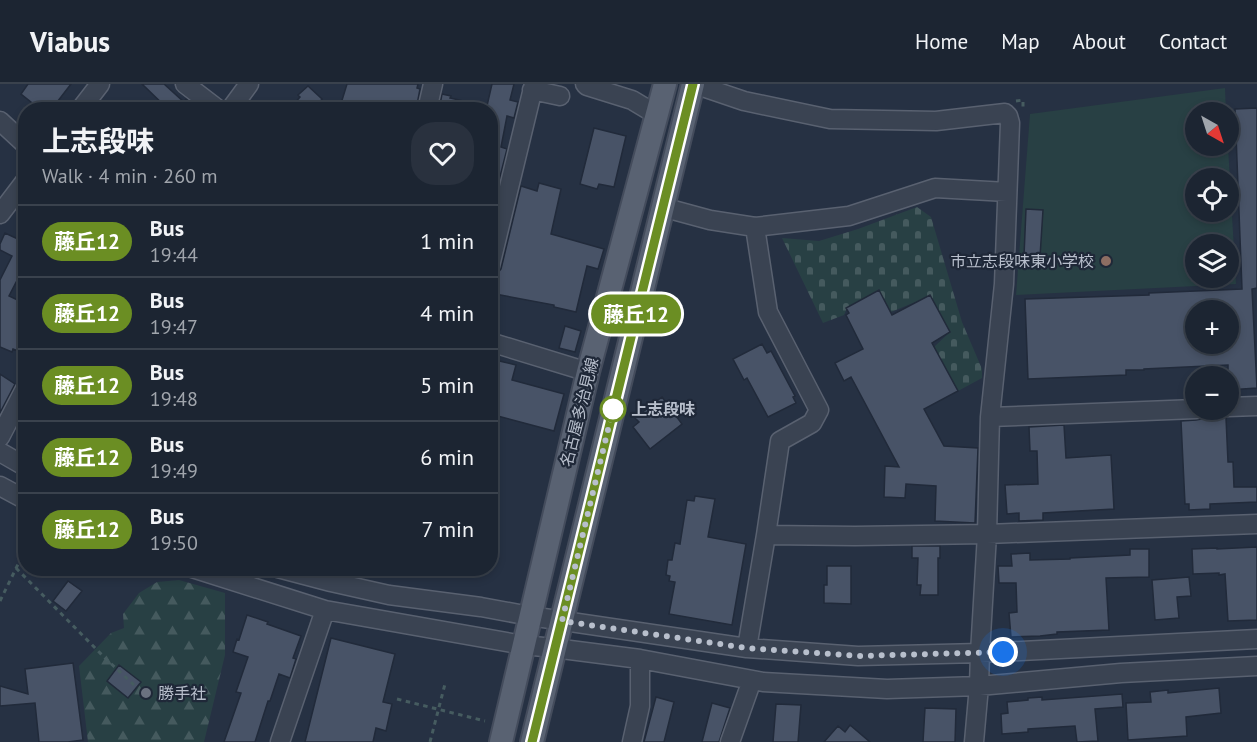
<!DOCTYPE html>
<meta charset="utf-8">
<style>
body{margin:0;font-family:"PT Sans","Noto Sans JP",sans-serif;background:#29313e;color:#f1f3f6;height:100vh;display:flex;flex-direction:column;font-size:22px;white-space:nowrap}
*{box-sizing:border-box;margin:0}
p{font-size:20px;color:#a0a5ac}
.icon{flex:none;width:33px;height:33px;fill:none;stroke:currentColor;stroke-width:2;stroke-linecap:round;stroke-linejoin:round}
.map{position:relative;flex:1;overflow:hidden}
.sheet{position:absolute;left:18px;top:18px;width:480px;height:474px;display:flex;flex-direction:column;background:#1c2532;border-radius:24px;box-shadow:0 3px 9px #0003,0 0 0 2px #3a424d}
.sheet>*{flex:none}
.badge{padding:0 12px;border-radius:20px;font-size:21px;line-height:39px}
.needle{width:39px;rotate:141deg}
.buttons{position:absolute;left:1185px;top:18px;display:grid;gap:12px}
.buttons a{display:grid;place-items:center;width:54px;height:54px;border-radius:50%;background:#1c2532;box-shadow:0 3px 9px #0003,0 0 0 2px #3a424d;font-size:30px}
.you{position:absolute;width:30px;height:30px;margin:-15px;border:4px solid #fff;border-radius:50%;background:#1a73e8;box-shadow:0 0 0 9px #1a73e833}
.map>.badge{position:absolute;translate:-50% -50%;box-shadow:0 0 0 3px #fff}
.round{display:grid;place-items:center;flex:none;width:63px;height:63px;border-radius:24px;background:#29313e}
.head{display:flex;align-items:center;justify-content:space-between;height:102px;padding:0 24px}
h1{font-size:28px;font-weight:700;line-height:45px}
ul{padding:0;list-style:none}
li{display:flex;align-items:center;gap:18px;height:72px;padding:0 24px;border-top:2px solid #3a424d}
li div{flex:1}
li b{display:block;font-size:22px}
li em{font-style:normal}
li .badge{min-width:66px;font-weight:700;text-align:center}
header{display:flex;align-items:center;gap:36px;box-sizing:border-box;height:84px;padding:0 30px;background:#1c2532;border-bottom:2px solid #3a424d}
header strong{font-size:28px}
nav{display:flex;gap:33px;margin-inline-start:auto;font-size:21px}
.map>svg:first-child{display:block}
</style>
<header>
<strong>Viabus</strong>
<nav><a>Home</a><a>Map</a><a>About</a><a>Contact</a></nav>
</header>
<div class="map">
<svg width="1257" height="658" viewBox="0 0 1257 658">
<defs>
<pattern id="forest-firs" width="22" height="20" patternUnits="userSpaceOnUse" patternTransform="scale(1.5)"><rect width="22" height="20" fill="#284044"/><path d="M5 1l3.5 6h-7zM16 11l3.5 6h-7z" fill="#455a5e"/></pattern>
<pattern id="cemetery-stones" width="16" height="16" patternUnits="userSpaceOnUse" patternTransform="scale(1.5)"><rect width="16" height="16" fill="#284044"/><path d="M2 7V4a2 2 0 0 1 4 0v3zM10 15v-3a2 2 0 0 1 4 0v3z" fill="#455a5e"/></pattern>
</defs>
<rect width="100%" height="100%" fill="#263143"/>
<!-- grass -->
<path fill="#284044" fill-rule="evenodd" d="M1225,4L1226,28H1196V62H1228L1236,200L1016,211L1030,30ZM1196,94H1228V128H1196ZM1196,160H1228V194H1196Z"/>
<!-- forest -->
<path fill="url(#forest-firs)" d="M179,496L225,509V571L204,658H88L79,582L111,549L124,544L123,530L139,509L157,498Z"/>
<!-- cemetery -->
<path fill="url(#cemetery-stones)" d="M917,123L931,133L962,238L982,285V294L958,307L934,263L950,248L930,212L891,228L879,206L847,224L844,231L823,239L782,154L819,157L858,145Z"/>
<!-- building -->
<path fill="#485367" stroke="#212a3a" stroke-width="1.5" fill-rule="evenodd" d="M28,0H71L51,26H41L21,10Z
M142,0H164L184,18L186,15L200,26H169Z
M347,0H418L417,4L420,5L416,26H339Z
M492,0H514L510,16L518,18L514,34L507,32L501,63L507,65L490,132V26H486Z
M308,2L322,15L312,26H289L300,13L298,11Z
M442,10L451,12L450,14L477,20L476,26H439Z
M1257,24V204L1252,205L1257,304L1228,306V281L1144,285V286H1126V291L1028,295L1025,215L1149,211V209L1242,205L1235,25ZM1196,226H1228V260H1196Z
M594,44L626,52L614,103L599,100L597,105L580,100Z
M539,99L561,105L551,150L604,165L598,185L587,182L576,228L554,223V221L495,210L499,192L496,191L501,185L521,102L537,107Z
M1026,125L1043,126L1040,173L1024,172Z
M26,145V179L9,212L26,220V270L13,265L12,268L0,263V196L12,172L0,166V160L5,149L20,156Z
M879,206L892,231L930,211L950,248L932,259L958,307L924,325L944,362L978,364L975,439L935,437L936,402L906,400L905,414L884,413L885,382L899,383L851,293L844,297L835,279L863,265L846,231L849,229L846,224Z
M565,242L581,247L575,268L559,264Z
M762,260L767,269L771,267L795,312L793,313L796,319L768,333L747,294L744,296L733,275Z
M495,276L516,281L512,296L564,310L554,347L490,330V294Z
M0,290L15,300L0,329Z
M662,313L682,340L650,365L633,343L639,338L635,334Z
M1221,331L1226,334L1228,378H1233L1234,403H1257V418L1210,420V425L1189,426V420H1185L1181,337L1196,336L1201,335L1205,332Z
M1064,341L1066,374L1111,371L1114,425L1043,429V436L1019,437V429L1007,430L1005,401L1038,400L1037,367H1030L1029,343Z
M695,412L715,415L708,453L746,460L732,541L669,530L675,498L669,497L670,492L666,491L668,476H672L675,459L680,460L687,416L694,417Z
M912,462H940V474H938V511H920L921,501H917L918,474H912Z
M1257,463V536L1228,537L1225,490L1219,491V489L1193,490L1192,465L1217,464V465Z
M1130,465H1149V493L1106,494L1109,546L1057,548V550L1040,552L1011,553L1009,529L1017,528L1016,499H999L998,482H1012L1011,470L1030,469V476L1070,475V474L1130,471Z
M827,482H851V520L824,519V501H827Z
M1189,493L1191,512L1177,513L1179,534L1155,536L1152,496Z
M68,497L82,507L66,527L53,517Z
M247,531L268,538L267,540L301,552L293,574L296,575L290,594L279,590L270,617H268L255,658H224L241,609L236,608L248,573L233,568L237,555L239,556Z
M331,554L395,570L383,618L392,620L386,647L376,644L373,658H305Z
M73,579L83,656L68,658H39L35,619L0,622V602L28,610L25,585Z
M119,581L141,598L128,614L107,597Z
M1219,604L1221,629L1186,633L1187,652L1128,656L1126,619L1151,618L1150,608L1168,606V609Z
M1122,610L1123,623L1095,625L1098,657L1077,658L1075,642L1028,645V648L1002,650L1001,630L1008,629L1007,618L1028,616V614L1042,613V616Z
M656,613L674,618L664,658H644Z
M712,619L730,624L719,658H702Z
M776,620L801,621L798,658H773Z
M925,624L956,625L955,658H923Z
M850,641L870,658H824L838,642L845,648Z"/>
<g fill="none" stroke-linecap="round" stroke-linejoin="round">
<defs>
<path id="minor" d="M185,0L219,26
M585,0L587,2L632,16L657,31
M694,0L744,17L830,35L936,37L1005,29L1008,32L1010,39L1004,200L990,333L987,450L980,569L979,602L974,658
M532,6L560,12
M80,26L100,0
M230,26L249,0
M427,26L433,0
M0,37L26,61
M662,123L710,136L755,143L849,132L935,104L1007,108
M0,130L26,96
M755,143L768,228L819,326L812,339L780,357L766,451
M490,182L534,0
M490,258L588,288
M1228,323L1257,322
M990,333L1196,325
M0,353L26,303
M0,368L26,383
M0,402L26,416
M192,484L325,526L523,561L554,564L640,575L763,598L887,605L979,602L1121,589L1257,582
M278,484L331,498L389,511L481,523L530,532L747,564L858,572L980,569L1257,555
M747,564L766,451L855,452L987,450L1257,440
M280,658L325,526
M632,658L640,622V575
M730,658L752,596"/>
<path id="major" d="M501,658L588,288L665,0
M532,658L693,0"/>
</defs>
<!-- minor casing -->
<use href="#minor" stroke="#596170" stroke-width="21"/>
<!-- major casing -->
<use href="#major" stroke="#444c5c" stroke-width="26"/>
<!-- path -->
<path stroke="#465c60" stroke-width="3" stroke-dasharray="4.5 4.5" stroke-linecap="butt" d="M1016,17L1023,16V23
M16,484L105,574L134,601
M0,517L26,464
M397,615L485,637
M430,658L445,600"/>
<!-- minor -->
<use href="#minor" stroke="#3a4352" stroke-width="18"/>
<!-- major -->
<use href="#major" stroke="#596272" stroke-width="22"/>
</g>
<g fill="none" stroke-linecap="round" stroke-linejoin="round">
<defs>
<path id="line" d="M532,658L693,0"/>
</defs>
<!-- line casing -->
<use href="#line" stroke="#fff" stroke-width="14"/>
<!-- line -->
<use href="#line" stroke="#6b8e23" stroke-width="9"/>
<!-- walk -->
<path stroke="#b8bfcc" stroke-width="6" stroke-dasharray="0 10.8" d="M613,325L562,537L747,564L858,572L1003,568"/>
</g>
<!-- markers -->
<circle fill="#8d6e63" stroke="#1f2838" stroke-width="2" cx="1106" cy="177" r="6"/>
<circle fill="#fff" stroke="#6b8e23" stroke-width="3" cx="613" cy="325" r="12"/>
<circle fill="#6b7280" stroke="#1f2838" stroke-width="2" cx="146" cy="609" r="6"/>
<g text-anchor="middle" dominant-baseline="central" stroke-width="4.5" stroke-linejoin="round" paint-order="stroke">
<!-- poi labels -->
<g font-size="16" fill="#b8bfcc" stroke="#1f2838" text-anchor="end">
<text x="1094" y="177">市立志段味東小学校</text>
<text x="158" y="609" text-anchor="start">勝手社</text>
</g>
<!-- stop labels -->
<g font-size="16" font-weight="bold" fill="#b8bfcc" stroke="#1f2838" text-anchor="start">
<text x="631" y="325">上志段味</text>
</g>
<!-- street labels -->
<g font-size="16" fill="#b8bfcc" stroke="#1f2838">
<text transform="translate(579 328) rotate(-76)">名古屋多治見線</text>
</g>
</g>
</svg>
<div class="buttons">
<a><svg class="needle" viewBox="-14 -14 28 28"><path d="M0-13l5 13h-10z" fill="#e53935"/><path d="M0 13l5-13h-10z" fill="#a0a5ac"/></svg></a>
<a><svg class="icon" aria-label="locate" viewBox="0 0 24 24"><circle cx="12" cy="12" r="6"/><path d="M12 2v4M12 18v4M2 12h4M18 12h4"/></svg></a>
<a><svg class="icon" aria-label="layers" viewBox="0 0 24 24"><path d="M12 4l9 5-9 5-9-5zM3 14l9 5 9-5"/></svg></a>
<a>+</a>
<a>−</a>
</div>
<div class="you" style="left:1003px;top:568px"></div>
<b class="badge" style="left:636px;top:230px;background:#6b8e23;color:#fff">藤丘12</b>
<section class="sheet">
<div class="head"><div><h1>上志段味</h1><p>Walk · 4 min · 260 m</p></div><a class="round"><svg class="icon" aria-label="heart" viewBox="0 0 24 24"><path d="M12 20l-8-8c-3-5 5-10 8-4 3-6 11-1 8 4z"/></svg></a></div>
<ul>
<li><span class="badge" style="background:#6b8e23;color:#fff">藤丘12</span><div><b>Bus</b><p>19:44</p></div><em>1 min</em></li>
<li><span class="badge" style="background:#6b8e23;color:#fff">藤丘12</span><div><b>Bus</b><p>19:47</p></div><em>4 min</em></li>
<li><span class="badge" style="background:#6b8e23;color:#fff">藤丘12</span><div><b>Bus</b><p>19:48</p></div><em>5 min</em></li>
<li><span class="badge" style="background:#6b8e23;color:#fff">藤丘12</span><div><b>Bus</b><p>19:49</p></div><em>6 min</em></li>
<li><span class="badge" style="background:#6b8e23;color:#fff">藤丘12</span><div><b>Bus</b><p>19:50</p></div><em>7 min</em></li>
</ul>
</section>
</div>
